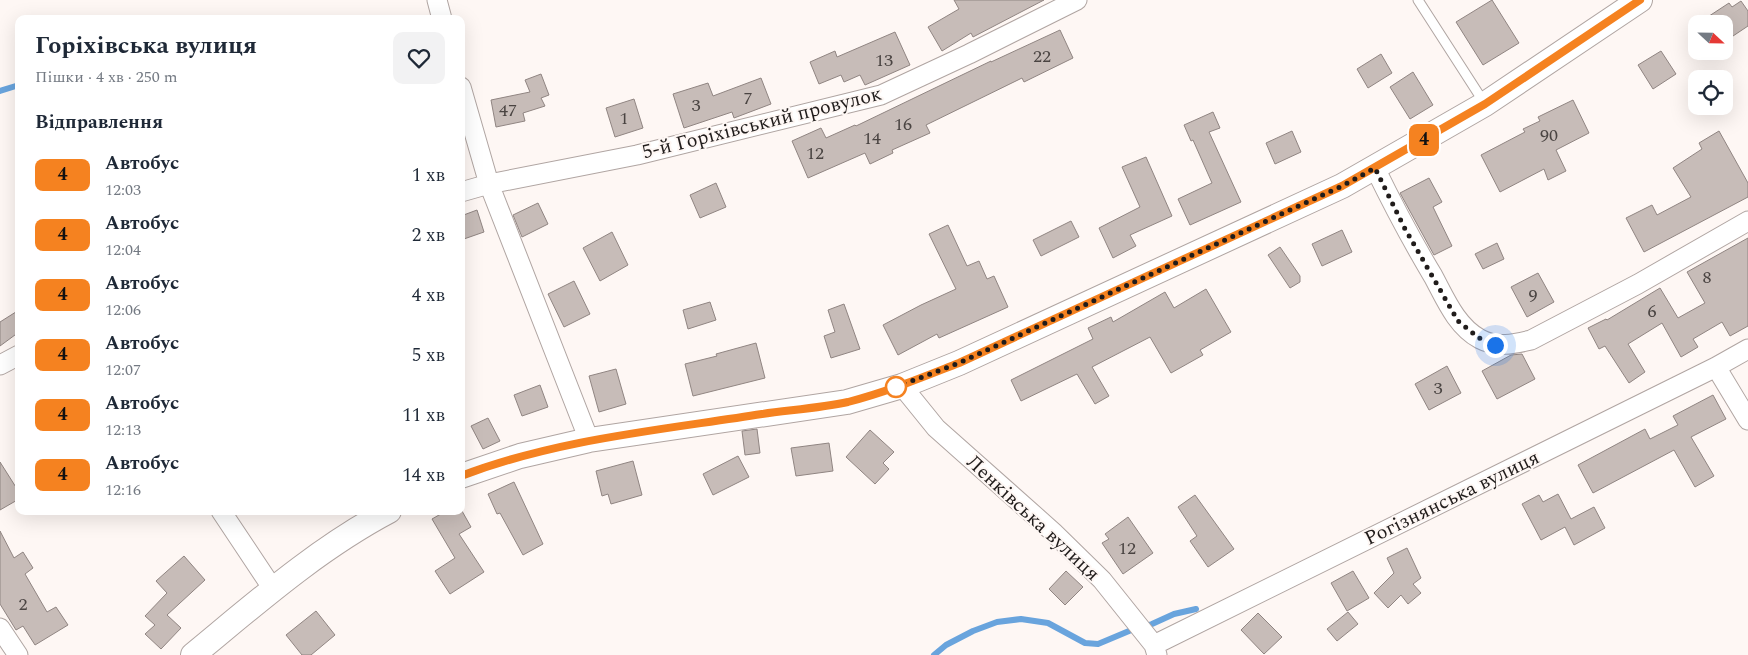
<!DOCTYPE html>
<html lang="uk">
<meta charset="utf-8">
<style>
body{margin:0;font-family:Spectral,serif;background:#f2f2f3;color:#1f2937;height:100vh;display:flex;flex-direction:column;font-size:19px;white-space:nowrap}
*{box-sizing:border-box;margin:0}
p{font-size:16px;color:#747a83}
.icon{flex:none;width:28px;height:28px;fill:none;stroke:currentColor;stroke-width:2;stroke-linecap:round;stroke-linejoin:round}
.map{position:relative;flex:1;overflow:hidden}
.details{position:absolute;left:15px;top:15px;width:450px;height:500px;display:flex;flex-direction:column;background:#fff;border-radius:10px;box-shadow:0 5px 20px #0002}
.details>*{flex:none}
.badge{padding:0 10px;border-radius:8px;font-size:18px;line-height:32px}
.needle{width:32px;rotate:112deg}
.fabs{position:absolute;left:1688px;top:15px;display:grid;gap:10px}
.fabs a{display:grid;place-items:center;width:45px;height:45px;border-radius:10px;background:#fff;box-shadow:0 5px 20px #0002;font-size:25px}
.you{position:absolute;width:25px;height:25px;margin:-12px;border:4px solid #fff;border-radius:50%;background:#1a73e8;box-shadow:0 0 0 8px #1a73e833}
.map>.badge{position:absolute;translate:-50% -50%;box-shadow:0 0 0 2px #fff}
h2{padding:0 20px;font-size:19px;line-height:45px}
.round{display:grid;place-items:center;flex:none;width:52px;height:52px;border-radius:10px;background:#f2f2f3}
.summary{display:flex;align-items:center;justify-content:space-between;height:85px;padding:0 20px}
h1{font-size:24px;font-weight:700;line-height:38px}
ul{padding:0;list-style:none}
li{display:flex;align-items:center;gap:15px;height:60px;padding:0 20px}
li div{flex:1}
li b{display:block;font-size:19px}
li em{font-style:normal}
li .badge{min-width:55px;font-weight:700;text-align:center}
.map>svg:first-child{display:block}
</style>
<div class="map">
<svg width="1748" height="655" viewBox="0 0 1748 655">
<rect width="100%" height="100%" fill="#fef7f4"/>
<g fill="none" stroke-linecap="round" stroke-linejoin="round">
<!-- stream -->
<path stroke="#69a4dd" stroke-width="6" d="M0,91L19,85
M934,655L946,645L973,631L997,622L1021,619L1048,623L1085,643L1098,644L1129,631L1152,624L1174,614L1196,609"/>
</g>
<!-- building -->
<path fill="#c7bcb8" stroke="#908582" d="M954,0H1044L973,37L971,33L942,51L928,27L959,9Z
M1492,0L1519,43L1483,65L1456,22Z
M1741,1L1748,11V26L1724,42V24H1697L1729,3L1732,7Z
M1060,30L1073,58L1024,82L1022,78L926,125L930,133L892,150L893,153L870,164L865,153L808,178L792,141L821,128L826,138L855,125L856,126L991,61V62Z
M895,32L910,65L865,85L860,75L844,82L841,75L819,84L810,62L835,51L837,57Z
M1661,51L1676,74L1653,89L1638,65Z
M1381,54L1392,73L1368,88L1357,69Z
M1413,72L1433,105L1410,119L1390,87Z
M541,74L549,95L541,98L545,106L523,113L525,121L496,127L491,100L530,92L525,80Z
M761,78L771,104L734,118L732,112L684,128L673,94L708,83L713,96Z
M634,99L643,128L615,137L606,108Z
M1573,100L1589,133L1556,150L1566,171L1548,180L1544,169L1500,192L1481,155L1525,132L1523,129L1540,121L1538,117Z
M1213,112L1220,128L1209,132L1241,202L1190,225L1178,199L1212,183L1193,140L1191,141L1184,125Z
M1292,131L1301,152L1275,164L1266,143Z
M1719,131L1748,183V197L1644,252L1626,218L1652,205L1657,215L1691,197L1673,168L1702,149L1699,143Z
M1146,157L1172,216L1130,235L1136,246L1113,258L1099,228L1140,207L1122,167Z
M1429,178L1442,202L1433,207L1452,246L1434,255L1400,193Z
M716,183L726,207L700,218L690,195Z
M538,203L548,224L522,237L513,215Z
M477,210L484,232L461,240V216Z
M1071,221L1079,237L1041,256L1033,240Z
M948,225L967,266L979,261L987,279L994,276L1008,307L939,338L937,334L898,355L883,325L921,305L956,289L929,234Z
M1342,230L1352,252L1322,266L1312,244Z
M612,232L628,265L600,281L583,248Z
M1748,238V326L1730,336L1722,322L1693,339L1698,347L1681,357L1662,323L1628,344L1645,372L1629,383L1605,346L1599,349L1588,328L1606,319L1607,320L1660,288L1678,318L1705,303L1687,272Z
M1497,243L1504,259L1483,269L1475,254Z
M1280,247L1300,276V282L1290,288L1268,255Z
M1538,273L1554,302L1527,317L1511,287Z
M574,281L590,314L564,327L548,294Z
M1206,289L1231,332L1200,350L1203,355L1171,373L1150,337L1092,367L1109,396L1095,404L1077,374L1021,401L1011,380L1093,339L1088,328L1111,317L1113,322L1165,292L1174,308Z
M710,302L716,320L688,329L683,310Z
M844,304L860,349L831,358L824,336L835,332L828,310Z
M19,310V332L0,346V322Z
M756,343L765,378L693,396L685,364L717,356L716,354Z
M1522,354L1535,379L1497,399L1482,371L1511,355Z
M1447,366L1461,393L1429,410L1415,384Z
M616,369L626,404L599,412L589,376Z
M540,385L548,407L522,416L514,395Z
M1713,395L1726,419L1691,437L1714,476L1695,487L1674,450L1593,493L1578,465L1645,429L1650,439L1678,425L1673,416Z
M488,418L500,441L483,449L471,426Z
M757,429L760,453L745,455L742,431Z
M870,430L894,452L883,463L889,469L875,484L846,457Z
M829,443L833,471L796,476L791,448Z
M738,456L749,477L713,495L703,474Z
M633,461L642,495L611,504L608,494L602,496L596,471Z
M0,462L19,492V499L0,510Z
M514,482L543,544L523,555L500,513L497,514L488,494Z
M1558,494L1571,519L1594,507L1605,528L1574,545L1565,527L1541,540L1522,504L1539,495L1543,502Z
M1195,495L1234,549L1208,567L1190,541L1197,536L1178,507Z
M446,511H462L471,527L459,534L484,572L450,594L435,571L455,558L432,519Z
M1128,517L1153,553L1123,574L1102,543L1109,539L1105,534Z
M0,531L14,558L23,552L33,568L25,574L47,612L56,607L68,625L35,645L23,626L16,630L0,604Z
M1407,548L1421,578L1413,584L1421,593L1408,604L1401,595L1388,608L1374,593L1394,573L1387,558Z
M184,556L205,580L167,615L181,628L161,649L145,634L155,625L145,616L167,593L156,581Z
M1066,571L1083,587L1065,605L1049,589Z
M1353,571L1369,598L1347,611L1331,583Z
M316,611L335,635L311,655H302L286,635Z
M1348,612L1358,624L1337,641L1327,629Z
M1258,613L1282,637L1264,654L1241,630Z"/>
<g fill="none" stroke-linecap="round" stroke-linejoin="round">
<defs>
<path id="service" d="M1418,0L1485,104"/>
<path id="minor" d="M437,0L442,19
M461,87L489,184L589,440
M1375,168C1393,205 1412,241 1433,276C1445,298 1456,326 1480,339C1497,348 1514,344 1531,340L1638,284L1748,221
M461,192L489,184L637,155L881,95L969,54L1077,0
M0,365L19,355
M1716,367L1748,420
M902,386L936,428L1053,532L1102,580L1154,645L1157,655
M221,511L273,589
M0,628L18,655
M1154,645L1716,367L1748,349"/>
<path id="tertiary" d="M461,476L520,456L589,440L847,402L902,386L959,363L1342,186L1485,104L1640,0
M193,655C255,604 317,549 389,511"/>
</defs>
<!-- service casing -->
<use href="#service" stroke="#b0a5a2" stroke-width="11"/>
<!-- minor casing -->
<use href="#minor" stroke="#b0a5a2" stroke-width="21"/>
<!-- tertiary casing -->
<use href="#tertiary" stroke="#b0a5a2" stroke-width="26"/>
<!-- service -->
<use href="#service" stroke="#fff" stroke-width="9"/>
<!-- minor -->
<use href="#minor" stroke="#fff" stroke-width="19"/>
<!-- tertiary -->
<use href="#tertiary" stroke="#fff" stroke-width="24"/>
</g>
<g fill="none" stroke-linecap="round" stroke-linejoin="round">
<defs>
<path id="line" d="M461,476C558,439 661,430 762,414C790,410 820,408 848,402C887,392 923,377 959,363L1342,186L1485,104L1640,0"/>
</defs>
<!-- line casing -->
<use href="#line" stroke="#fff" stroke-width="11"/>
<!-- line -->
<use href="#line" stroke="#f58220" stroke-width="8"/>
<!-- walk -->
<path stroke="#201c1b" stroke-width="5" stroke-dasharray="0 9" d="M896,387L959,363L1342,186L1375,168L1404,227L1458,321L1479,338L1495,345"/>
</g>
<!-- markers -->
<circle fill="#fff" stroke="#f58220" stroke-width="2.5" cx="896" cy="387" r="10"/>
<g text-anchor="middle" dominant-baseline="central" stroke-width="4" stroke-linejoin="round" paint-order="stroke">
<!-- number labels -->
<g font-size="18" fill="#4a4442">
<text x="1042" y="56">22</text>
<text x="884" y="60">13</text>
<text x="748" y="98">7</text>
<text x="696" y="105">3</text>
<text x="508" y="110">47</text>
<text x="624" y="118">1</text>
<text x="903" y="124">16</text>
<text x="1549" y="135">90</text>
<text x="872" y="138">14</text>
<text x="815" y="153">12</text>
<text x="1707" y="277">8</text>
<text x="1533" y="295">9</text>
<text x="1652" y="311">6</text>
<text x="1438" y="388">3</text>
<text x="1127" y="548">12</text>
<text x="23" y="604">2</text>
</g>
<!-- street labels -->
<g font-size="20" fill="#201c1b" stroke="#fef7f4">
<text transform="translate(762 123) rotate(-14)">5-й Горіхівський провулок</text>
<text transform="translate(1452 498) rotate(-26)">Рогізнянська вулиця</text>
<text transform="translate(1033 518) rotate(43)">Ленківська вулиця</text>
</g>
</g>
</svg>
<div class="fabs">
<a><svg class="needle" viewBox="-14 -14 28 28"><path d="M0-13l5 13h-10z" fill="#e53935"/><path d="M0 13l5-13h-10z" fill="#747a83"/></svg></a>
<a><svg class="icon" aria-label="locate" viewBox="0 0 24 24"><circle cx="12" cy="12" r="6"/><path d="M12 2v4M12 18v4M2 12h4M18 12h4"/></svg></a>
</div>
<div class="you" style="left:1495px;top:345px"></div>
<b class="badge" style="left:1424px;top:140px;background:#f58220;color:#111">4</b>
<section class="details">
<div class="summary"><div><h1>Горіхівська вулиця</h1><p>Пішки · 4 хв · 250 m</p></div><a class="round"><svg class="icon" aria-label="heart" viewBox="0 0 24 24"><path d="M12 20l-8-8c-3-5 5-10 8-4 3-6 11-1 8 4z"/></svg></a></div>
<h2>Відправлення</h2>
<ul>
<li><span class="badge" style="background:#f58220;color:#111">4</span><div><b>Автобус</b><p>12:03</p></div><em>1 хв</em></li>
<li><span class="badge" style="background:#f58220;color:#111">4</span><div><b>Автобус</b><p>12:04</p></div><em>2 хв</em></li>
<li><span class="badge" style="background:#f58220;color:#111">4</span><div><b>Автобус</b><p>12:06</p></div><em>4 хв</em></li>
<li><span class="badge" style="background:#f58220;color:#111">4</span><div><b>Автобус</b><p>12:07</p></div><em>5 хв</em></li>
<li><span class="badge" style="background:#f58220;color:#111">4</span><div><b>Автобус</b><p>12:13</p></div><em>11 хв</em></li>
<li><span class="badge" style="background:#f58220;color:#111">4</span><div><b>Автобус</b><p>12:16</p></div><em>14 хв</em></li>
</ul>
</section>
</div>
